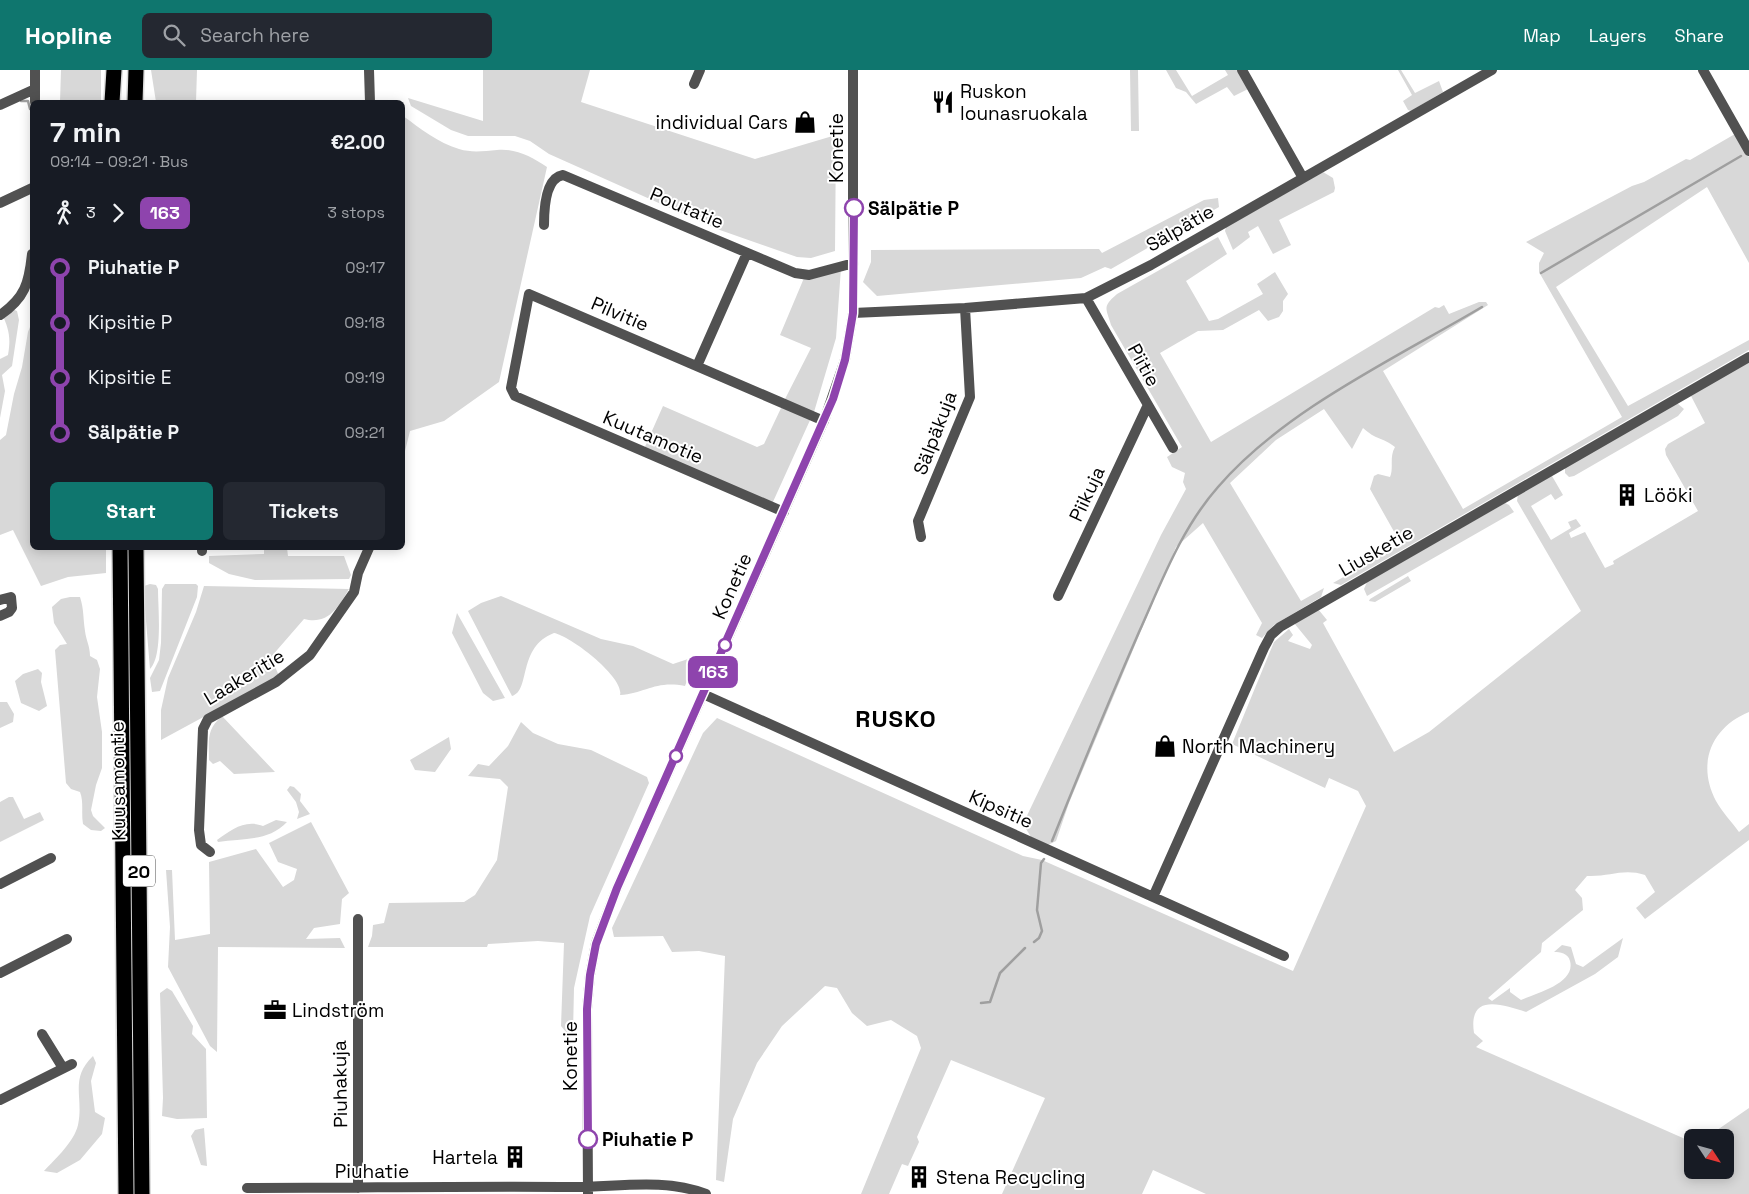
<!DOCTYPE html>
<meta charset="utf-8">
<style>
body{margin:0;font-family:"Space Grotesk",sans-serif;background:#242831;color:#f1f3f6;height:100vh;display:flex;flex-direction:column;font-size:19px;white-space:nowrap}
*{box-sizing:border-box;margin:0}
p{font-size:16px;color:#9ea1a6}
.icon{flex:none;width:28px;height:28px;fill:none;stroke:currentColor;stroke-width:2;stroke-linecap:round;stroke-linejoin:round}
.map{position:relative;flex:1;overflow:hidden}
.drawer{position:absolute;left:30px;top:30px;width:375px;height:450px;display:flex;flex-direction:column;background:#171b24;border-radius:8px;box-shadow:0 2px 12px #0003}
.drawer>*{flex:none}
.badge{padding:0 10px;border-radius:8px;font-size:18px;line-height:32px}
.needle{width:32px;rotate:126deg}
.fabs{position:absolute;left:1684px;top:1059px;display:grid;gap:10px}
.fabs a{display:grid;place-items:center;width:50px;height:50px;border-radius:8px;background:#171b24;box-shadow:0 2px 12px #0003;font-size:25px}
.map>.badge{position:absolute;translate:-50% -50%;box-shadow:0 0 0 2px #fff}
.legs{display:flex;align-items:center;gap:8px;height:55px;padding:0 20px;font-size:16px}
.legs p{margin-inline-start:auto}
.headline{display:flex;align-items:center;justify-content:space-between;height:85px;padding:0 20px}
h1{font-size:28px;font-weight:800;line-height:38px}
.action{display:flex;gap:10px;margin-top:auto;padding:10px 20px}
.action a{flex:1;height:58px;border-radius:8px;background:#0f766e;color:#fff;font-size:20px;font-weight:800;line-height:58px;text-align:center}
.action a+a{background:#242831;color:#f1f3f6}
ul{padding:0 20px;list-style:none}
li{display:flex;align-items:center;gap:18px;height:55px;font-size:19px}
li i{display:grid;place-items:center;width:8px;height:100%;margin:0 6px;background:currentColor}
li i::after{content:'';width:12px;height:12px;margin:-6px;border:4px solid;border-radius:50%;background:#171b24}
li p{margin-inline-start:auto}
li:first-child i{background:linear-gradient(#0000 50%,currentColor 0)}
li:last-child i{background:linear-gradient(currentColor 50%,#0000 0)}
header{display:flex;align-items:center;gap:30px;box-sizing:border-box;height:70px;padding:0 25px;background:#0f766e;color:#fff}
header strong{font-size:24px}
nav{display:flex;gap:28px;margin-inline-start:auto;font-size:18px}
.search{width:350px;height:45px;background:#242831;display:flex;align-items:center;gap:12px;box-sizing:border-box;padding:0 18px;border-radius:8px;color:#9ea1a6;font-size:19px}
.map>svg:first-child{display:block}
</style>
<header>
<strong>Hopline</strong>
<div class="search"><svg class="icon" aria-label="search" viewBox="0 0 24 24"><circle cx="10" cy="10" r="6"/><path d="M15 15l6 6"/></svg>Search here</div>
<nav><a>Map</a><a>Layers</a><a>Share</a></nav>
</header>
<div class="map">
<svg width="1749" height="1124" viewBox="0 0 1749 1124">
<rect width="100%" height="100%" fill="#fff"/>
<!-- green -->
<path fill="#d8d8d8" d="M61,0H101V32H60Z
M151,0H197L196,32H156Z
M483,0H590L581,32L755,89L836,65L835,181L811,188L797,187L717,159L549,84L530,71L515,66H468L451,60L411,36L408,28L483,51Z
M1130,0H1138L1139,61H1131Z
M1166,0H1176L1192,26L1228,5L1225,0H1238L1248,19L1234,26L1227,17L1196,34L1186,22L1176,18Z
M1398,0H1401L1415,23L1439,11L1443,22L1411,41L1408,40L1403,31L1412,25Z
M403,46C420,58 438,73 459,79C472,83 484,81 497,80C515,78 532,87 547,97L499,312L444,351L410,361L403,389Z
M1735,64L1749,87V193L1707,117L1556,217L1628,336L1749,270V280L1341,515L1333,513L1401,474L1370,419L1374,406L1378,404L1390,407C1394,398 1389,387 1395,377C1382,367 1376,370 1363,358L1352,379L1324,339L1276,370L1230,413L1301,531L1324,518L1321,527L1274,555L1262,568L1256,565L1262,553L1203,453L1176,477L1069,733L1056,771L1048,775L1031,767L1023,754L1161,465L1186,419L1183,412L1185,403L1172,397L1167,387L1182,377L1111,255C1106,238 1102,237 1117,224L1218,167L1227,184L1186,211L1209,251L1218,249L1263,224L1257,214L1275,202L1288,224L1283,231V241L1279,247L1268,251L1259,240L1223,260L1198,261L1160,283L1211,372L1435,237L1439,238L1444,235L1449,244L1479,232H1486L1488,235L1383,301L1463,439L1622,347L1539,202V193L1544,183L1526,172L1632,116L1644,112L1686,89L1690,90Z
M1323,102L1333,108L1335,118L1334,122L1279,150L1291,175L1273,184L1258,156L1248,162L1250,167L1233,180L1225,161L1226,157Z
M1218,128L1219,137L1111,199L1105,197L1081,208L877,226L863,212L871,192V180L1099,179L1102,183L1204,130Z
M841,198L836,268L814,342L784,331L811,278L780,265L804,208Z
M10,238L17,241L19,250L12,296L2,305L5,321L0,348V289L8,285C11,268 9,259 2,244Z
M32,252V478H106V503L68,507L41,516L13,460L0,465V370L6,365L14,324L22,297L28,262Z
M1749,290V642C1712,657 1696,693 1716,731C1722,742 1732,752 1739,762L1749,754V770L1645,849L1636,838L1655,822L1645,805C1623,798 1610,807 1587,806L1575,820L1582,828L1583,840L1542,873L1541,882L1488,928L1492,931L1510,918V922L1521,930C1537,923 1576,913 1570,891C1568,883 1560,882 1554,882L1562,875L1571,877L1576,894L1583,897L1623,868L1618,887L1595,904L1526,942C1501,934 1468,923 1474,963L1483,971L1476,977L1692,1072V1100H1725V1068L1707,1067L1749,1038V1124H1206L1153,1100L1142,1124H1002L1045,1028L951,990L917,1067L919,1072L908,1096L902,1094L889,1124H861L921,978L917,966L891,950L867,956L852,943L837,918L825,916L782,956L757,993L733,1049L724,1112L716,1110L725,886L699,881L672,882L663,866L614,867L612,858L703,663L717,648L1023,786L1042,790L1293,901L1366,736L1358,721L1329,708L1325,718L1232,674L1274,572L1289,559L1293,565L1288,571L1310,579L1312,575L1294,553L1318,539L1327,550L1323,553L1394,682L1429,662L1581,541L1517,431L1518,424L1550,405L1552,406L1563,425L1555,430L1551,424L1531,436L1551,470L1571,458L1568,452L1576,449L1581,456L1569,463L1571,468L1585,462L1605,498L1614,494L1613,491L1698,441L1666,385L1665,379L1668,374L1705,353L1691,326Z
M1677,333L1684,339L1678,346L1574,406L1569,407L1565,403V397Z
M663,336L757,377L764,374L782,336L811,348L772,434L644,379Z
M1505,433L1509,435L1514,442L1367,526L1364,519L1367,512Z
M264,478H287L288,486H344L351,505L349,509L255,510L229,504L209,493V486L264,484Z
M1408,506L1411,511L1375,532L1369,531L1370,529Z
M150,514L156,515L158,519C158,538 163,586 150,599L144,527V516Z
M165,514H196L198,516L197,527L160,621L152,622L150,608L159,590L161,573L162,519Z
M204,516L349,519C338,538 328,555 304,549L271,587L279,606L161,670V640L168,608L196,542Z
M501,526L601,569L633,576L673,594L691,588L693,595L685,616C656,610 646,623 620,625C625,608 571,566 554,563C517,577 531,621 512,626L468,541L481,533Z
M70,527H80C84,539 83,549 85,561C86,570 90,576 90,586L97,590L100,599L97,627L102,662V698L96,715L91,740L93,746L105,758L101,761L91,760L83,754C81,743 84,732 80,722L71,719L66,713L55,580L60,575L67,574L54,553L52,537L61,529Z
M457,543L505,628L493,631L483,623L452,563Z
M38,599L42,603L41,612L47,636L39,641L21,633L15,611L23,604Z
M0,632H7L14,644L13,652L0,658Z
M222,646L275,702L234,704L220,691L213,694L209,690C209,670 206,660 222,646Z
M521,652L533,663L558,674L591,680L647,707L649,713L590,846L574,918L573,963L566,962L561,956L564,873L538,871L488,874L487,877H368L372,866L373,855L384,853L389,833L464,832L475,825L497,790L508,717L500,709L468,706L478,694L489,696L508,676Z
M449,667L451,679L435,702L415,700L410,690Z
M290,716L294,717L301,724L300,731L310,744L297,749L299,742L296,732L287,720Z
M9,727H13L24,749L40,742L44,750L0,772V732Z
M276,750L287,752C268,772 243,768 218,772L217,770C231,760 245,749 263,756Z
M311,752L349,823L342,829L340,854L314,858L306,869L340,868L345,878L218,877L217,982L210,976L168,897L170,857L166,800H172L175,870L210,864L209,792L256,779L283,817L294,810L297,799L278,792L269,773Z
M167,918L172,921L193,956L192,964L206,979L207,1048L177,1049L162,1046L163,1028L160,923Z
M93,986L96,993L91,1011L95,1042L105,1048L102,1064L80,1090L57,1103L44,1101C56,1088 74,1072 78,1055C84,1027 69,1009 93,986Z
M204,1058L207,1096L201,1095L191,1066L195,1060Z"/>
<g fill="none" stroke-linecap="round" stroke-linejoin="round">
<!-- stream -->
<path stroke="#9f9f9f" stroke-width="2.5" d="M21,31H28L30,39
M1541,203L1741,86
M1052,771C1080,701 1109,631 1139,562C1162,511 1181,459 1218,417C1284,340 1396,288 1482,237
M1034,872L1039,868L1042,861L1037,840L1041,793L1044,789
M981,933L990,932L1000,903L1025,878"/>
<defs>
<path id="highway" d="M112,32L114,0
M135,32L136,0
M120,478L126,1124
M136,478L142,1124"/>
</defs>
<!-- highway casing -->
<use href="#highway" stroke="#dbdbdb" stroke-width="18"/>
<!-- minor -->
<path stroke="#515151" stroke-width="10" d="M35,0V32
M369,0L370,32
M1242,0L1303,108
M1703,0L1749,81
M694,14L700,0
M0,35L35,19
M0,133L32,118
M544,155C544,140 545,108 563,105L795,203L809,205L854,193
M1086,228L1173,378
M853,243L965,238L1086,228L1151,195L1492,0
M0,245C25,228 29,213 32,184
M697,296L747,183
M784,442L515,326L511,318L529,224L824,351
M921,467L918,451L970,327L965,238
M202,481V478
M1058,526L1147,337
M0,530L11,527L12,538L9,542L0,546
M703,624L1284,886
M210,782L201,775L199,760L203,659L208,649L276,612L310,585L354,522L358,503L369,478
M0,814L51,788
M1153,827L1264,578L1271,565L1280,557L1749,287
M358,849V1118
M0,903L67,869
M42,964L63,998
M0,1030L72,994
M247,1118C356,1118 465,1116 574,1117C618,1117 664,1108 706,1124
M588,1124L587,939L590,905L596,873L617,818L825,348L845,290L853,243V0"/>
<!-- highway -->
<use href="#highway" stroke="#000" stroke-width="15"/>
</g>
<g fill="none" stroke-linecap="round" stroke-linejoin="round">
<defs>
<path id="line-1" d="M588,1069L587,939L590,905L596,874L617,818L833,329L845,290L853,243L854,138"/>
</defs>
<!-- line-1 casing -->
<use href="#line-1" stroke="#fff" stroke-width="11"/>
<!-- line-1 -->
<use href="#line-1" stroke="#8e44ad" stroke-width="8"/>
</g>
<!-- icons -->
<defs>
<symbol id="restaurant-bare" viewBox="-9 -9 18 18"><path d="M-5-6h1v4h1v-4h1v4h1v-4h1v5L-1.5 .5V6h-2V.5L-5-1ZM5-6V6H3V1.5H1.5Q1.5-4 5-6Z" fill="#000" stroke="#fff" stroke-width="2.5" paint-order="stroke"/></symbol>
<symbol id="shop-bare" viewBox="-9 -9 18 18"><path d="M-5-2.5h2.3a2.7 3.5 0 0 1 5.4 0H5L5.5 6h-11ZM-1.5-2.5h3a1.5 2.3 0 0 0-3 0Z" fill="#000" stroke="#fff" stroke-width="2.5" paint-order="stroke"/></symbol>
<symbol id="building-bare" viewBox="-9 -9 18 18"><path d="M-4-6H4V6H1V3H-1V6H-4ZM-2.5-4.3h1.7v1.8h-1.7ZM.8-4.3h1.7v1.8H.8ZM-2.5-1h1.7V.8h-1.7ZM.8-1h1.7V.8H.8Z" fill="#000" stroke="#fff" stroke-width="2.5" paint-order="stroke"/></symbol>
<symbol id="office-bare" viewBox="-9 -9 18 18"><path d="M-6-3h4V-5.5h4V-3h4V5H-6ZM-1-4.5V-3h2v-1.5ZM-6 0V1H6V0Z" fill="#000" stroke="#fff" stroke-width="2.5" paint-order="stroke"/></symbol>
</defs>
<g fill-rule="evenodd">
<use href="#restaurant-bare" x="927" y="16" width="32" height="32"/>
<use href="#shop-bare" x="789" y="36" width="32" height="32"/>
<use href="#building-bare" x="1611" y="409" width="32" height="32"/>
<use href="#shop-bare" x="1149" y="660" width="32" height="32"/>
<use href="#office-bare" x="259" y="924" width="32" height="32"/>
<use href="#building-bare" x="499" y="1071" width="32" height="32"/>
<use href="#building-bare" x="903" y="1091" width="32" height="32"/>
</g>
<!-- markers -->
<g fill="#fff" stroke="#8e44ad" stroke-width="2.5">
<circle cx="854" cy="138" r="9"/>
<circle cx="725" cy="575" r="6"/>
<circle cx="676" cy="686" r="6"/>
<circle cx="588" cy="1069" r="9"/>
</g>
<g text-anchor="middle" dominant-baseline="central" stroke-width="4" stroke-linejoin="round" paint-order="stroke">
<!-- shield labels -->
<rect fill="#fff" stroke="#4c4c4c" stroke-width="1" x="123" y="785.5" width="32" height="31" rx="4"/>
<g font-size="18" font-weight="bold" fill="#000">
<text x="139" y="801">20</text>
</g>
<!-- poi labels -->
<g font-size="19" fill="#000" stroke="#fff" text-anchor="start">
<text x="960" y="21">Ruskon<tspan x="960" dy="22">lounasruokala</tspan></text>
<text x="788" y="52" text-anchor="end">individual Cars</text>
<text x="1644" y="425">Lööki</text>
<text x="1182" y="676">North Machinery</text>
<text x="292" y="940">Lindström</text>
<text x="498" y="1087" text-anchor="end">Hartela</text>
<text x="936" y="1107">Stena Recycling</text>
</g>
<!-- street labels -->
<g font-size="19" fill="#000" stroke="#fff">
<text transform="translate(836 78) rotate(-90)">Konetie</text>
<text transform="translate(687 138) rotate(23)">Poutatie</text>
<text transform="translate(1180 158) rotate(-30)">Sälpätie</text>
<text transform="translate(620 244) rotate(23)">Pilvitie</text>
<text transform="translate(1144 295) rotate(61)">Piitie</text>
<text transform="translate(935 363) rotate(-69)">Sälpäkuja</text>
<text transform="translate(653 367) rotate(23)">Kuutamotie</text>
<text transform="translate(1087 424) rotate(-65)">Piikuja</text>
<text transform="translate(1376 481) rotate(-30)">Liusketie</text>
<text transform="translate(732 516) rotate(-66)">Konetie</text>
<text transform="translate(244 607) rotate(-31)">Laakeritie</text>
<text transform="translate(118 711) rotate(-91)">Kuusamontie</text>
<text transform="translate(1001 739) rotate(24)">Kipsitie</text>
<text transform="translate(570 986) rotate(-90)">Konetie</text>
<text transform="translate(340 1014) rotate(-91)">Piuhakuja</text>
<text x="372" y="1101">Piuhatie</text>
</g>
<!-- stop labels -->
<g font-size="19" font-weight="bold" fill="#000" stroke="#fff" text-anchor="start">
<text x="868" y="138">Sälpätie P</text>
<text x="602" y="1069">Piuhatie P</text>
</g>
<!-- district labels -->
<g font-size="24" font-weight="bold" letter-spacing="1" fill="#000" stroke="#fff">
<text x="896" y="648">RUSKO</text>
</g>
</g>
</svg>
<div class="fabs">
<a><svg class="needle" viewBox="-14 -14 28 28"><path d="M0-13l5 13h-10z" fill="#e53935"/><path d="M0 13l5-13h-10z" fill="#9ea1a6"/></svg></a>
</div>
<b class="badge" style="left:713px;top:602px;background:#8e44ad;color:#fff">163</b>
<section class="drawer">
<div class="headline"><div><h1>7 min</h1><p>09:14 – 09:21 · Bus</p></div><b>€2.00</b></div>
<div class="legs"><svg class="icon" aria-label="walk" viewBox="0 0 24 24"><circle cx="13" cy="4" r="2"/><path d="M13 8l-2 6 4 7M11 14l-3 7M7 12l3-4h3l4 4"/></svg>3<svg class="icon" aria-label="forward" viewBox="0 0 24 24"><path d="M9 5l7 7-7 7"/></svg><b class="badge" style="background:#8e44ad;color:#fff">163</b><p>3 stops</p></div>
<ul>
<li><i style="color:#8e44ad"></i><b>Piuhatie P</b><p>09:17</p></li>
<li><i style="color:#8e44ad"></i><span>Kipsitie P</span><p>09:18</p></li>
<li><i style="color:#8e44ad"></i><span>Kipsitie E</span><p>09:19</p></li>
<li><i style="color:#8e44ad"></i><b>Sälpätie P</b><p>09:21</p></li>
</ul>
<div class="action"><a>Start</a><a>Tickets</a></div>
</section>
</div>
